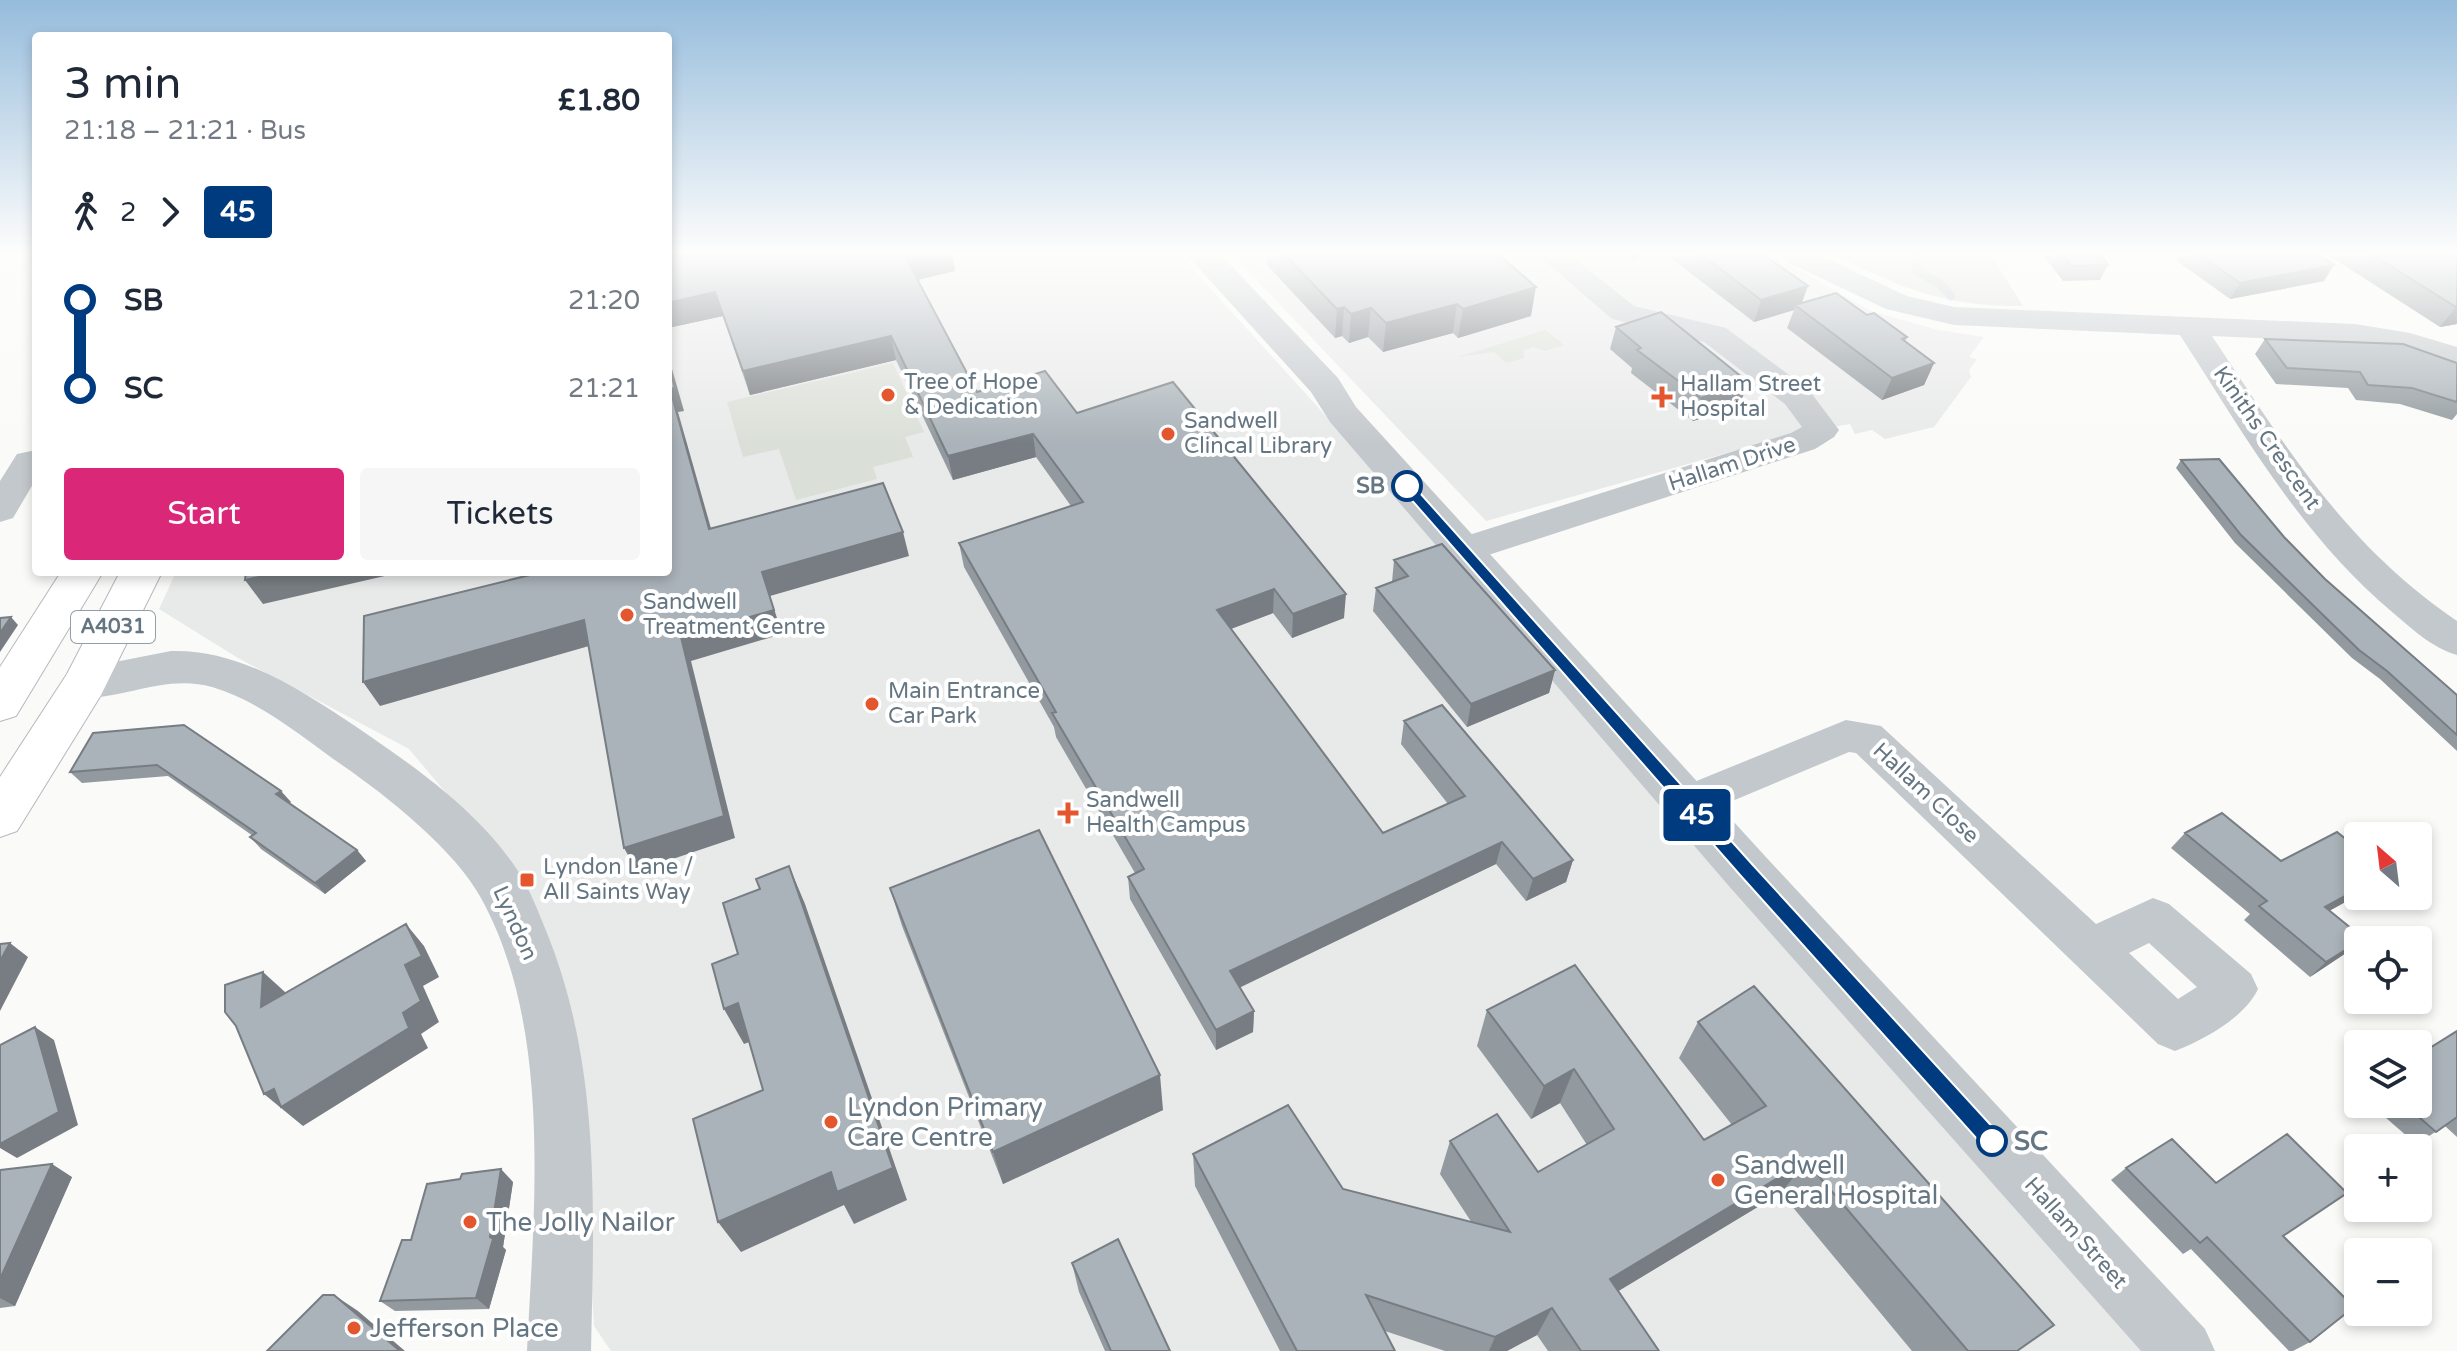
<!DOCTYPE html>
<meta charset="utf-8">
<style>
body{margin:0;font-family:"Varela Round",sans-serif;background:#f6f6f7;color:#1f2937;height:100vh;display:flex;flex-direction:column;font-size:30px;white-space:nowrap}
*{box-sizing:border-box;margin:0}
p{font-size:26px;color:#747a83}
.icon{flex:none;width:44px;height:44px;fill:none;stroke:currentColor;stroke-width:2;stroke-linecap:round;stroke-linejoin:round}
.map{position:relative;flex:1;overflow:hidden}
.drawer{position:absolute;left:32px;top:32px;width:640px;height:544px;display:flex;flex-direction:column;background:#fff;border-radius:8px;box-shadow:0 4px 12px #0003}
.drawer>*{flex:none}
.badge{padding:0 16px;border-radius:6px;font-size:28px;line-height:52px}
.needle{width:52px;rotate:332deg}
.fabs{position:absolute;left:2344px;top:822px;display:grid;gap:16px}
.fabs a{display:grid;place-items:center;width:88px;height:88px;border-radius:8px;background:#fff;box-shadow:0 4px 12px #0003;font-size:40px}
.map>.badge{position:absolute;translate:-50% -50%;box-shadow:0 0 0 4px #fff}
.legs{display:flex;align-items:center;gap:12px;height:88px;padding:0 32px;font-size:26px}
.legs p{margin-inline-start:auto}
.overview{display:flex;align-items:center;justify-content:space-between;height:136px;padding:0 32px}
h1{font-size:44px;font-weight:600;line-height:60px}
.cta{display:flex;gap:16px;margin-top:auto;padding:16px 32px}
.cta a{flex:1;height:92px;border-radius:8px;background:#db2777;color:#fff;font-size:32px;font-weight:600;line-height:92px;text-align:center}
.cta a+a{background:#f6f6f7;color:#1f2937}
ul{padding:0 32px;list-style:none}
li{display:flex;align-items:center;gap:28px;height:88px;font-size:30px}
li i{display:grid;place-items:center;width:12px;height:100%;margin:0 10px;background:currentColor}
li i::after{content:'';width:20px;height:20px;margin:-10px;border:6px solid;border-radius:50%;background:#fff}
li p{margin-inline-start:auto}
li:first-child i{background:linear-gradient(#0000 50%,currentColor 0)}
li:last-child i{background:linear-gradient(currentColor 50%,#0000 0)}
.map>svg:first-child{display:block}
</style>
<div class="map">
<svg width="2457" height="1351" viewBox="0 0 2457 1351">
<rect width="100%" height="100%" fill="#fafaf8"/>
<!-- built -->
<path fill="#e8e9e9" d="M668,255H1180L1316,405L2146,1351H611L594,1326L577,1048L516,876L409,749L238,658L159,609L176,572H668Z
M1233,255H1773L1871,311L1938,330L1984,337L1969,357L1977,359L1969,370L1971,377L1934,427L1885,439L1872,430L1855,434L1850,424L1798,433L1486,521Z"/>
<!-- green -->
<path fill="#dadfd7" d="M1836,255H1991L2023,306C1949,307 1901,289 1836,255Z
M1545,330L1564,345L1545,351L1533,347L1524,350V358L1506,363L1494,352L1458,357Z
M893,363L924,432L905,437L913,457L873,467L877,479L796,500L779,449L743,457L727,402Z"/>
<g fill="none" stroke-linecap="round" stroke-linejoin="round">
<!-- stream -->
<path stroke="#bbc7cb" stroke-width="9" d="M1917,255L1916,270L1940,284L1951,296"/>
<defs>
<path id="trunk" d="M61,572H103L16,716L0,721V667Z
M120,572H162L101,695L17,831L0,837V777L67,674Z"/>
</defs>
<!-- trunk casing -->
<use href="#trunk" stroke="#b4b9bd" stroke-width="2"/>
<!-- minor -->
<path fill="#c3c8cc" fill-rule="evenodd" d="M1538,255H1570L1634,306L1726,328L1809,390L1839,430L1834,437L1815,449L1476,559L1463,563L1450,559L1445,550L1450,541L1791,433L1802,427L1785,404L1704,342L1612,319Z
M1781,255H1819L1907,296L1954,307L2355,324L2410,333L2457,347V366L2405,351L2355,342L2212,336C2286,447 2344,544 2457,621V655C2432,648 2411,628 2391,611C2300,534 2244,434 2180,335L1954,325L1886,309L1785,261Z
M36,450V479L13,518L0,522V481L17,454Z
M1846,720L1881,726L2096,924L2153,898L2169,904L2251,974L2258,989C2245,1017 2204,1040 2175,1051L2158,1044L1856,753L1849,752L1687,820L1672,815L1665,803L1672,791ZM2149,943L2197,987L2178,999L2129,953Z"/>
<!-- tertiary -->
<path fill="#c3c8cc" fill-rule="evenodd" d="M1187,255H1221L1338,378L1356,407L1764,855L2205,1329L2215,1351H2141L1728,885L1330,422L1311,392Z
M171,651C241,649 302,691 358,728C415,767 477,810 516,868C529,887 538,911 547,933C601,1067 594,1209 591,1351H527C534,1208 553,1029 481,898C455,850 387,796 342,765C302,737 260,701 212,687C161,672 110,707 69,695L63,683L69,671Z"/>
<!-- trunk -->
<use href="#trunk" fill="#fff" fill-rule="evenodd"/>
</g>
<!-- wall -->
<path fill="#929a9f" d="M668,255H952L955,271L918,280L977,392L1077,413L1344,618L1292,638L1273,613L1231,629L1383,833L1448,804L1401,744L1404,721L1573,860L1566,882L1526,901L1496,864L1239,988L1254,1011L1253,1032L1216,1050L1130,899L1128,877L1135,873L1056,737L1054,727L964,567L959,543L1071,506L1036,457L953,480L896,360L750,395L723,316L668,328Z
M1267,255H1499L1531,316L1458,338L1453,333L1383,352L1368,337L1349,343L1342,336L1335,338L1267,265Z
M1672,255H1764L1802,303L1867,315L1907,337L1905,342L1934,363L1924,385L1882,400L1787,328L1794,310L1754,322L1671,258Z
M2043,255H2100L2108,265L2100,280L2063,281Z
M2181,255H2319L2324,281L2230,299L2177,261Z
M2328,255H2457V324L2440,327Z
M1616,327L1740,405L1693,421L1631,373L1632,368L1610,349Z
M2265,339L2457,363V414L2452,420L2400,404L2356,400L2348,388L2276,384L2255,354Z
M2181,460L2284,537L2325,579L2457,695V751L2380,679L2352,658L2235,543L2176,468Z
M1394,560L1555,670L1549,693L1467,727L1373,611L1376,588L1392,582Z
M93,733L291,802L289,803L357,850L366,861L325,894L261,849L250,837L253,836L168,776L82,783L70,772Z
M2185,833L2281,861L2358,895L2329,911L2358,940L2346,953L2310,977L2244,920L2250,914L2171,848Z
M890,888L1163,1110L1003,1184L902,926Z
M1487,1010L1704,1140L1732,1125L1679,1058L1698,1022L2017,1351H1912L1781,1193L1618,1291L1659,1351H1548L1537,1335L1507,1351H1445L1385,1331L1395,1351H1280L1195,1186L1193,1154L1343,1189L1472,1223L1440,1174L1450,1141L1538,1172L1587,1145L1560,1103L1531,1119L1477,1046Z
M2457,1031V1137L2445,1126L2416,1144L2370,1104H2418L2428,1049Z
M2126,1168L2216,1183L2310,1342L2293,1351H2289L2191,1249L2183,1254L2111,1180Z
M0,1170L72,1177L15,1306L0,1308Z
M513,1182L503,1247L506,1250L489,1309L395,1311L380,1301Z
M1072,1263L1170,1351H1105L1079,1292Z"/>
<!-- shaded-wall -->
<path fill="#777d82" d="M920,255H952L955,271L911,281L906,258Z
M1633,255H1645L1632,260Z
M2334,265L2324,281L2230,299L2240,283Z
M1808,286L1800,308L1795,305L1794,310L1754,322L1761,300Z
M1536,287L1531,316L1458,338L1463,309Z
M715,292L723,316L668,328V303Z
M1457,304L1453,333L1383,352L1386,323Z
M1344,307L1342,336L1335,338L1337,309Z
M2456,307H2457V324L2440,327Z
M1371,308L1368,337L1349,343L1351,314Z
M891,336L896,360L750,395L743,371Z
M668,355L684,411L678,412L718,553L709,529L670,389Z
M1934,363L1924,385L1882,400L1892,378Z
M1748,382L1740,405L1693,421L1701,398Z
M1033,434L1036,457L953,480L948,456Z
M903,532L909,556L770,596L782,634L691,661L735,838L637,871L624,848L681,637L762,572Z
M282,572H402L263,604L245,580Z
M1274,589L1273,613L1217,634V610Z
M1346,594L1344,618L1292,638L1293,614Z
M11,617L18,625L0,652V633Z
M584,620L596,644L380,706L363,682Z
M1555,670L1549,693L1467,727L1471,704Z
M281,791L291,802L286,806L276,794Z
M1502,842L1496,864L1230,992V971Z
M357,850L366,861L325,894L315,883Z
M1573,860L1566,882L1526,901L1533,879Z
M789,866L805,904L907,1200L854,1224L844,1205L741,1252L718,1222L831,1172Z
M2358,889V895L2309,922L2325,907Z
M406,924L424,946L439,977L423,986L439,1022L421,1034L428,1048L303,1126L264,1094L403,1013Z
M2358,942L2346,953L2310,977L2326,962Z
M10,943L28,957L0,1011V961Z
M263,972L285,992L283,1027L261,1007Z
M738,1003L757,1039L744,1044L724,1009Z
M1254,1011L1253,1032L1216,1050V1030Z
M35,1027L54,1040L78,1125L17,1158L0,1148V1144Z
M1574,1069L1560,1103L1531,1119L1544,1086Z
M1160,1075L1163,1110L1003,1184L993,1152Z
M1806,1161L1781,1193L1592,1307L1610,1279Z
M52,1164L72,1177L15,1306L0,1298V1279Z
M501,1169L513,1182L503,1247L506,1250L489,1309L476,1298L490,1237Z
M334,1295L358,1311L405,1351H400Z
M1552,1308L1537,1335L1507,1351H1489L1495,1337Z"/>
<!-- building -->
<path fill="#aab3b9" stroke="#777d82" stroke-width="2" d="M668,255H920L906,258L977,392L1045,371L1077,413L1173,382L1346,594L1293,614L1274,589L1217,610L1383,833L1465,796L1404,721L1442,705L1573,860L1533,879L1502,842L1230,971L1254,1011L1216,1030L1128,877L1144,869L1052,713L1056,712L959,543L1083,502L1033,434L948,456L891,336L743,371L715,292L668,303Z
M1285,255H1499L1536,287L1463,309L1457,304L1386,323L1371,308L1351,314L1344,307L1337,309Z
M1702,255H1764L1808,286L1761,300Z
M2063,255H2100L2108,265L2071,266Z
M2200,255H2319L2334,265L2240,283Z
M2373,255H2457V307H2456Z
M1836,293L1867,315L1874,313L1907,337L1902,339L1934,363L1892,378L1795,305Z
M1661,312L1748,382L1701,398L1637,350L1641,348L1616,327Z
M2265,339L2403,344L2457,363V402L2412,388L2368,385L2360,372L2287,368Z
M668,362L675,388L670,389L709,529L883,483L903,532L762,572L774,610L681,637L724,816L624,848L584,620L363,682L364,616L542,572H668Z
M2219,459L2284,537L2325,579L2457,695V735L2387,671L2359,650L2241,535L2181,460Z
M1442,544L1555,670L1471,704L1376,588L1408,576L1394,560Z
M246,572H282L245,580Z
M11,617L0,633V618Z
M184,725L281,791L276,794L357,850L315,883L250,837L256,833L157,765L70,772L93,733Z
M2222,813L2281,861L2337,832L2358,849V889L2325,907L2363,938L2358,940V942L2326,962L2259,906L2267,901L2185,833Z
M1039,830L1160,1075L993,1152L890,888Z
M789,866L893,1168L837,1192L831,1172L718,1222L693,1119L763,1090L738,1003L724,1009L712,964L738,954L723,903L760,889L756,879Z
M406,924L422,956L405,965L421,1001L403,1013L409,1028L281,1107L274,1089L264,1094L236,1026L225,1012V985L263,972L261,1007Z
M10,943L0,961V944Z
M1575,965L1704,1140L1766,1106L1698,1022L1754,986L2054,1325L2017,1351H1968L1806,1161L1610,1279L1659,1351H1581L1552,1308L1495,1337L1366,1295L1395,1351H1297L1193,1154L1288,1105L1343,1189L1510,1232L1450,1141L1497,1114L1538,1172L1614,1129L1574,1069L1544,1086L1487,1010Z
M35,1027L59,1112L0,1144V1045Z
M2457,1031V1117L2436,1132L2404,1104H2418V1048L2423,1045L2428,1049Z
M2287,1134L2347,1193L2283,1236L2354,1307L2310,1342L2207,1237L2200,1243L2126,1168L2172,1139L2216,1183Z
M52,1164L0,1279V1170Z
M501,1169L490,1237L493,1239L476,1298L380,1301L402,1240H411L427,1184L460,1179L462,1174Z
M1118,1239L1170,1351H1111L1072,1263Z
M323,1295H334L400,1351H267Z"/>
<!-- sky -->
<linearGradient id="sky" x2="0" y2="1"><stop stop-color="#96bcdc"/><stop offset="0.57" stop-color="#fdfdfc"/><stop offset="1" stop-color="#fdfdfc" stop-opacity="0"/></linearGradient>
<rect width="2457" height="444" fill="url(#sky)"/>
<!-- line-1 -->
<path fill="#003b80" stroke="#fff" stroke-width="2" d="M1407,482L1411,483L1752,864L1999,1134L2002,1141L1999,1148L1992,1151L1985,1148L1740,875L1402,489L1400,486Z"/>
<!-- markers -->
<g fill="#e4572e" stroke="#fff" stroke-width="3">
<circle cx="888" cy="395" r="8"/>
<path d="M1658 385h8v8h8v8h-8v8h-8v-8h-8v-8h8z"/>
<circle cx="1168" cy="434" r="8"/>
<circle cx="627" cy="615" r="8"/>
<circle cx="872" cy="704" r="8"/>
<path d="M1064 801h8v8h8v8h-8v8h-8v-8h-8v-8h8z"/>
<rect x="519" y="872" width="16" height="16" rx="4"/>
<circle cx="831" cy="1122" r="8"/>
<circle cx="1718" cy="1180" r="8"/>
<circle cx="470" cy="1222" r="8"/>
<circle cx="354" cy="1328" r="8"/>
</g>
<g fill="#fff" stroke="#003b80" stroke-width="4">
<circle cx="1407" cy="486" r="14"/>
<circle cx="1992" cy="1141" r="14"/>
</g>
<g text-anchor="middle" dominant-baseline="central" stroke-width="8" stroke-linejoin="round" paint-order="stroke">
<!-- shield labels -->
<rect fill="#fff" stroke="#939fa8" stroke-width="2" x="71" y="611" width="84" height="32" rx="6"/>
<g font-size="20" font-weight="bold" fill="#657683">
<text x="113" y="627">A4031</text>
</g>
<!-- poi labels -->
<g font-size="22" fill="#657683" stroke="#fff" text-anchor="start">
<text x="904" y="382">Tree of Hope<tspan x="904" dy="25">&amp; Dedication</tspan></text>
<text x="1680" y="384">Hallam Street<tspan x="1680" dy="25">Hospital</tspan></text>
<text x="1184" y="421">Sandwell<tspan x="1184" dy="25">Clincal Library</tspan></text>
<text x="643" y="602">Sandwell<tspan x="643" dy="25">Treatment Centre</tspan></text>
<text x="888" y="691">Main Entrance<tspan x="888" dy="25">Car Park</tspan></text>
<text x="1086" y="800">Sandwell<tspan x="1086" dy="25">Health Campus</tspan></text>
<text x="543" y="867">Lyndon Lane /<tspan x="543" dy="25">All Saints Way</tspan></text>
</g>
<!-- street labels -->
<g font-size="22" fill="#657683" stroke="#fff">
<text transform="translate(2267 438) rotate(55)">Kiniths Crescent</text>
<text transform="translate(1732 464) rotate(-18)">Hallam Drive</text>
<text transform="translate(1926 793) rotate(43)">Hallam Close</text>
<text transform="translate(515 923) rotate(66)">Lyndon</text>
<text transform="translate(2076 1233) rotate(48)">Hallam Street</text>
</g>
<!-- stop labels -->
<g font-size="22" font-weight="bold" fill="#657683" stroke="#fff" text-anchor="end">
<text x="1385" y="486">SB</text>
</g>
<!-- near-poi labels -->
<g font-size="26" fill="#657683" stroke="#fff" text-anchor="start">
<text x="847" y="1107">Lyndon Primary<tspan x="847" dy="30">Care Centre</tspan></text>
<text x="1734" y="1165">Sandwell<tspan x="1734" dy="30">General Hospital</tspan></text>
<text x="486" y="1222">The Jolly Nailor</text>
<text x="370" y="1328">Jefferson Place</text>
</g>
<!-- near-stop labels -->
<g font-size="26" font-weight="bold" fill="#657683" stroke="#fff" text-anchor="start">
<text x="2014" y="1141">SC</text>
</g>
</g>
</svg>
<div class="fabs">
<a><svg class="needle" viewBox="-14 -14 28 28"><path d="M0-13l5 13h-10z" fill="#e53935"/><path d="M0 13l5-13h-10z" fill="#747a83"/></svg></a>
<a><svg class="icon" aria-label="locate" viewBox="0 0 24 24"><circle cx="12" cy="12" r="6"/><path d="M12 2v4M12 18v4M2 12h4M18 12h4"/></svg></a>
<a><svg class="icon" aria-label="layers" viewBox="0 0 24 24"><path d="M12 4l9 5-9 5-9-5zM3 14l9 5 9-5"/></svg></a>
<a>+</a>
<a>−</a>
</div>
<b class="badge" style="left:1697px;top:815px;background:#003b80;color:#fff">45</b>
<section class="drawer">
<div class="overview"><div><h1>3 min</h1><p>21:18 – 21:21 · Bus</p></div><b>£1.80</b></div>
<div class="legs"><svg class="icon" aria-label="walk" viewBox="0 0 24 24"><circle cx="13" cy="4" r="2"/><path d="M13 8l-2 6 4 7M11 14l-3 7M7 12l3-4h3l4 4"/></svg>2<svg class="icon" aria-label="forward" viewBox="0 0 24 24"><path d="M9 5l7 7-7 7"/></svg><b class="badge" style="background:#003b80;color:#fff">45</b></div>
<ul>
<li><i style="color:#003b80"></i><b>SB</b><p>21:20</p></li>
<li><i style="color:#003b80"></i><b>SC</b><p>21:21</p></li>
</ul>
<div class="cta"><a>Start</a><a>Tickets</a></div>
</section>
</div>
